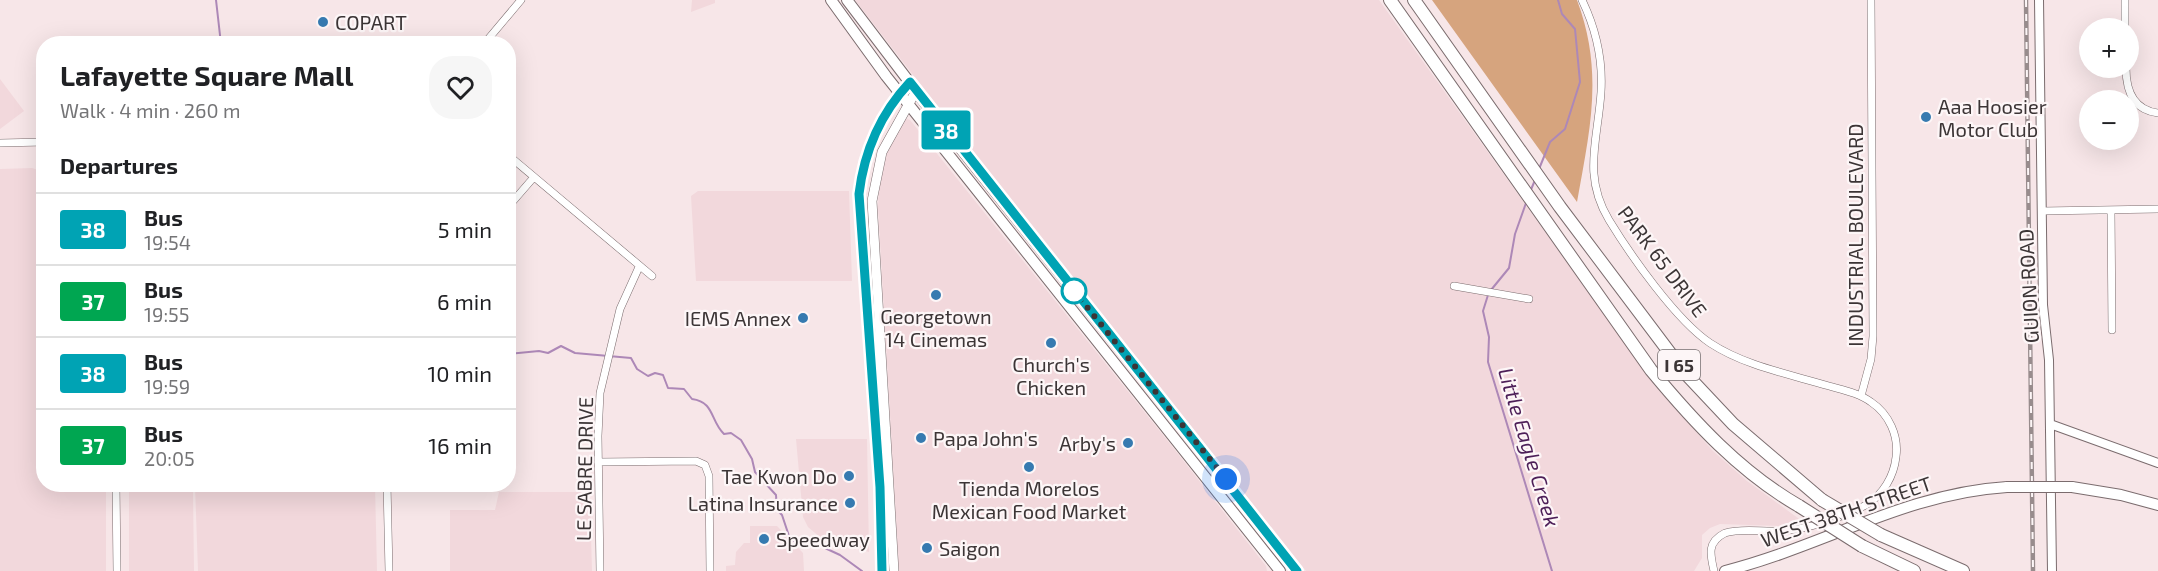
<!DOCTYPE html>
<meta charset="utf-8">
<style>
body{margin:0;font-family:"Exo 2",sans-serif;background:#f6f6f6;color:#202124;height:100vh;display:flex;flex-direction:column;font-size:22px;white-space:nowrap}
*{box-sizing:border-box;margin:0}
p{font-size:20px;color:#757577}
.icon{flex:none;width:33px;height:33px;fill:none;stroke:currentColor;stroke-width:2;stroke-linecap:round;stroke-linejoin:round}
.map{position:relative;flex:1;overflow:hidden}
.details{position:absolute;left:36px;top:36px;width:480px;height:456px;display:flex;flex-direction:column;background:#fff;border-radius:24px;box-shadow:0 6px 24px #0002}
.details>*{flex:none}
.badge{padding:0 12px;border-radius:4px;font-size:21px;line-height:39px}
.fabs{position:absolute;left:2079px;top:18px;display:grid;gap:12px}
.fabs a{display:grid;place-items:center;width:60px;height:60px;border-radius:50%;background:#fff;box-shadow:0 6px 24px #0002;font-size:30px}
.you{position:absolute;width:30px;height:30px;margin:-15px;border:4px solid #fff;border-radius:50%;background:#1a73e8;box-shadow:0 0 0 9px #1a73e833}
.map>.badge{position:absolute;translate:-50% -50%;box-shadow:0 0 0 3px #fff}
h2{padding:0 24px;font-size:22px;line-height:54px}
.round{display:grid;place-items:center;flex:none;width:63px;height:63px;border-radius:24px;background:#f6f6f6}
.summary{display:flex;align-items:center;justify-content:space-between;height:102px;padding:0 24px}
h1{font-size:28px;font-weight:700;line-height:45px}
ul{padding:0;list-style:none}
li{display:flex;align-items:center;gap:18px;height:72px;padding:0 24px;border-top:2px solid #e0e0e0}
li div{flex:1}
li b{display:block;font-size:22px}
li em{font-style:normal}
li .badge{min-width:66px;font-weight:700;text-align:center}
.map>svg:first-child{display:block}
</style>
<div class="map">
<svg width="2158" height="571" viewBox="0 0 2158 571">
<rect width="100%" height="100%" fill="#f7e6e8"/>
<!-- built -->
<path fill="#f2d8dc" d="M692,0H715V3L691,12Z
M855,0H1379L1655,386L1713,451L1747,481L1802,521L1783,526L1720,524L1710,528L1702,535V558L1694,571H1306L1006,195Z
M0,79L24,111L0,129Z
M907,119L910,120L1175,450L1266,566L1267,571H899L878,207L879,184L888,149L902,121Z
M32,168L44,172V484L106,485V571H0V169Z
M698,191H849L852,281H696L691,196Z
M796,439H867L869,552L821,538L808,527L803,517Z
M129,485H189L193,492L194,571H129Z
M195,485H375L377,571H198Z
M499,492H581L590,499L592,571H450V510H495Z
M750,526H777L803,553L804,571H726V566L735,565L736,552L744,543H750Z"/>
<!-- forest -->
<path fill="#d6a47e" d="M1432,0H1577C1604,72 1590,129 1577,202Z"/>
<g fill="none" stroke-linecap="round" stroke-linejoin="round">
<!-- stream -->
<path stroke="#ad88b7" stroke-width="2" d="M216,0L221,44
M1539,169L1550,142L1565,129L1580,82L1575,29L1562,14L1558,0
M1530,192L1535,180
M1491,290L1509,268L1515,234L1526,203
M1488,295L1483,311L1489,337L1488,362L1552,571
M508,354L539,351L548,353L561,346L575,353L631,358L637,369L648,376L655,373L663,375L668,388L684,389L692,399C715,402 710,421 724,434L731,433L741,440L752,459L755,472L776,495L777,510L782,515L789,536L794,541L812,542L840,555L862,571"/>
<defs>
<path id="minor" d="M1582,0C1596,29 1603,60 1601,92C1598,140 1582,175 1609,220C1631,256 1676,320 1710,343C1745,366 1789,374 1829,386C1843,390 1859,393 1871,402C1889,414 1899,436 1896,457C1894,476 1883,495 1866,505C1841,518 1807,530 1779,531C1761,532 1742,528 1725,533C1707,542 1710,554 1714,571
M2125,0V28
M484,44L521,0
M2089,54L2090,60
M2098,68H2102
M2126,68C2126,90 2133,110 2158,113
M0,143L44,142
M508,155L652,276
M508,207L534,177
M2111,210L2112,330
M2042,211L2158,209
M1454,286L1529,299
M1861,396L1871,359L1873,336L1871,0
M598,462L696,461L705,465L709,476L710,571
M116,484L117,571
M387,484L389,571
M600,571L598,436L600,393L620,309L639,267"/>
<path id="tertiary" d="M2039,0L2043,305L2049,360L2052,571
M2050,424L2158,463"/>
<path id="secondary" d="M882,571L880,487L859,194C864,152 881,114 910,82
M894,571L872,201L882,152L916,91"/>
<path id="primary" d="M831,0L886,76L1280,571
M847,0L939,121L1297,571
M2072,487L2121,495L2158,505
M1725,571C1821,547 1906,493 2007,487"/>
<path id="motorway" d="M1390,0L1651,370C1694,422 1740,472 1799,506
M1414,0L1560,207L1685,373L1733,424L1822,500
M1881,535L1963,571
M1862,546L1914,571"/>
</defs>
<!-- minor casing -->
<use href="#minor" stroke="#7b6c6e" stroke-width="8"/>
<!-- tertiary casing -->
<use href="#tertiary" stroke="#7b6c6e" stroke-width="10"/>
<!-- secondary casing -->
<use href="#secondary" stroke="#7b6c6e" stroke-width="10"/>
<!-- primary casing -->
<use href="#primary" stroke="#7b6c6e" stroke-width="12"/>
<!-- motorway casing -->
<use href="#motorway" stroke="#7b6c6e" stroke-width="14"/>
<!-- minor -->
<use href="#minor" stroke="#fff" stroke-width="7"/>
<!-- tertiary -->
<use href="#tertiary" stroke="#fff" stroke-width="8"/>
<!-- secondary -->
<use href="#secondary" stroke="#fff" stroke-width="9"/>
<!-- primary -->
<use href="#primary" stroke="#fff" stroke-width="10"/>
<!-- motorway -->
<use href="#motorway" stroke="#fff" stroke-width="12"/>
<defs>
<path id="rail" d="M2026,0L2033,571"/>
</defs>
<!-- rail casing -->
<use href="#rail" stroke="#988c8d" stroke-width="4.5"/>
<!-- rail -->
<use href="#rail" stroke="#fdf6f7" stroke-width="2" stroke-dasharray="7" stroke-linecap="butt"/>
<defs>
<path id="primary-bridge" d="M2007,487H2072"/>
<path id="motorway-bridge" d="M1822,500L1881,535
M1799,506L1862,546"/>
</defs>
<!-- primary-bridge casing -->
<use href="#primary-bridge" stroke="#7b6c6e" stroke-width="12" stroke-linecap="butt"/>
<!-- motorway-bridge casing -->
<use href="#motorway-bridge" stroke="#7b6c6e" stroke-width="14" stroke-linecap="butt"/>
<!-- primary-bridge -->
<use href="#primary-bridge" stroke="#fff" stroke-width="10"/>
<!-- motorway-bridge -->
<use href="#motorway-bridge" stroke="#fff" stroke-width="12"/>
</g>
<g fill="none" stroke-linecap="round" stroke-linejoin="round">
<defs>
<path id="line" d="M882,571L880,487L859,194C864,152 881,113 910,82L1297,571"/>
</defs>
<!-- line casing -->
<use href="#line" stroke="#fff" stroke-width="14"/>
<!-- line -->
<use href="#line" stroke="#00a3b4" stroke-width="9"/>
<!-- walk -->
<path stroke="#3c3536" stroke-width="6" stroke-dasharray="0 10.8" d="M1074,291L1226,479"/>
</g>
<!-- markers -->
<g fill="#367ab0" stroke="#fdf6f7" stroke-width="2">
<circle cx="323" cy="22" r="6"/>
<circle cx="1926" cy="117" r="6"/>
<circle cx="936" cy="295" r="6"/>
<circle cx="803" cy="318" r="6"/>
<circle cx="1051" cy="343" r="6"/>
<circle cx="921" cy="438" r="6"/>
<circle cx="1128" cy="443" r="6"/>
<circle cx="1029" cy="467" r="6"/>
<circle cx="849" cy="476" r="6"/>
<circle cx="850" cy="503" r="6"/>
<circle cx="764" cy="539" r="6"/>
<circle cx="927" cy="548" r="6"/>
</g>
<circle fill="#fff" stroke="#00a3b4" stroke-width="3" cx="1074" cy="291" r="12"/>
<g text-anchor="middle" dominant-baseline="central" stroke-width="4.5" stroke-linejoin="round" paint-order="stroke">
<!-- shield labels -->
<rect fill="#fdf6f7" stroke="#766f70" stroke-width="1.5" x="1658" y="350" width="42" height="30" rx="4.5"/>
<g font-size="18" font-weight="bold" fill="#3c3536">
<text x="1679" y="365">I 65</text>
</g>
<!-- poi labels -->
<g font-size="20" fill="#3c3536" stroke="#fdf6f7" text-anchor="start">
<text x="335" y="22">COPART</text>
<text x="1938" y="106">Aaa Hoosier<tspan x="1938" dy="23">Motor Club</tspan></text>
<text x="936" y="316" text-anchor="middle">Georgetown<tspan x="936" dy="23">14 Cinemas</tspan></text>
<text x="791" y="318" text-anchor="end">IEMS Annex</text>
<text x="1051" y="364" text-anchor="middle">Church's<tspan x="1051" dy="23">Chicken</tspan></text>
<text x="933" y="438">Papa John's</text>
<text x="1116" y="443" text-anchor="end">Arby's</text>
<text x="837" y="476" text-anchor="end">Tae Kwon Do</text>
<text x="1029" y="488" text-anchor="middle">Tienda Morelos<tspan x="1029" dy="23">Mexican Food Market</tspan></text>
<text x="838" y="503" text-anchor="end">Latina Insurance</text>
<text x="776" y="539">Speedway</text>
<text x="939" y="548">Saigon</text>
</g>
<!-- street labels -->
<g font-size="20" fill="#3c3536" stroke="#fdf6f7">
<text transform="translate(1855 235) rotate(-90)">INDUSTRIAL BOULEVARD</text>
<text transform="translate(1663 261) rotate(53)">PARK 65 DRIVE</text>
<text transform="translate(2028 286) rotate(-93)">GUION ROAD</text>
<text transform="translate(584 469) rotate(-89)">LE SABRE DRIVE</text>
<text transform="translate(1846 511) rotate(-19)">WEST 38TH STREET</text>
</g>
<!-- water labels -->
<g font-size="21" font-style="italic" fill="#4d1f58" stroke="#fdf6f7">
<text transform="translate(1530 447) rotate(73)">Little Eagle Creek</text>
</g>
</g>
</svg>
<div class="fabs">
<a>+</a>
<a>−</a>
</div>
<div class="you" style="left:1226px;top:479px"></div>
<b class="badge" style="left:946px;top:130px;background:#00a3b4;color:#fff">38</b>
<section class="details">
<div class="summary"><div><h1>Lafayette Square Mall</h1><p>Walk · 4 min · 260 m</p></div><a class="round"><svg class="icon" aria-label="heart" viewBox="0 0 24 24"><path d="M12 20l-8-8c-3-5 5-10 8-4 3-6 11-1 8 4z"/></svg></a></div>
<h2>Departures</h2>
<ul>
<li><span class="badge" style="background:#00a3b4;color:#fff">38</span><div><b>Bus</b><p>19:54</p></div><em>5 min</em></li>
<li><span class="badge" style="background:#00a651;color:#fff">37</span><div><b>Bus</b><p>19:55</p></div><em>6 min</em></li>
<li><span class="badge" style="background:#00a3b4;color:#fff">38</span><div><b>Bus</b><p>19:59</p></div><em>10 min</em></li>
<li><span class="badge" style="background:#00a651;color:#fff">37</span><div><b>Bus</b><p>20:05</p></div><em>16 min</em></li>
</ul>
</section>
</div>
